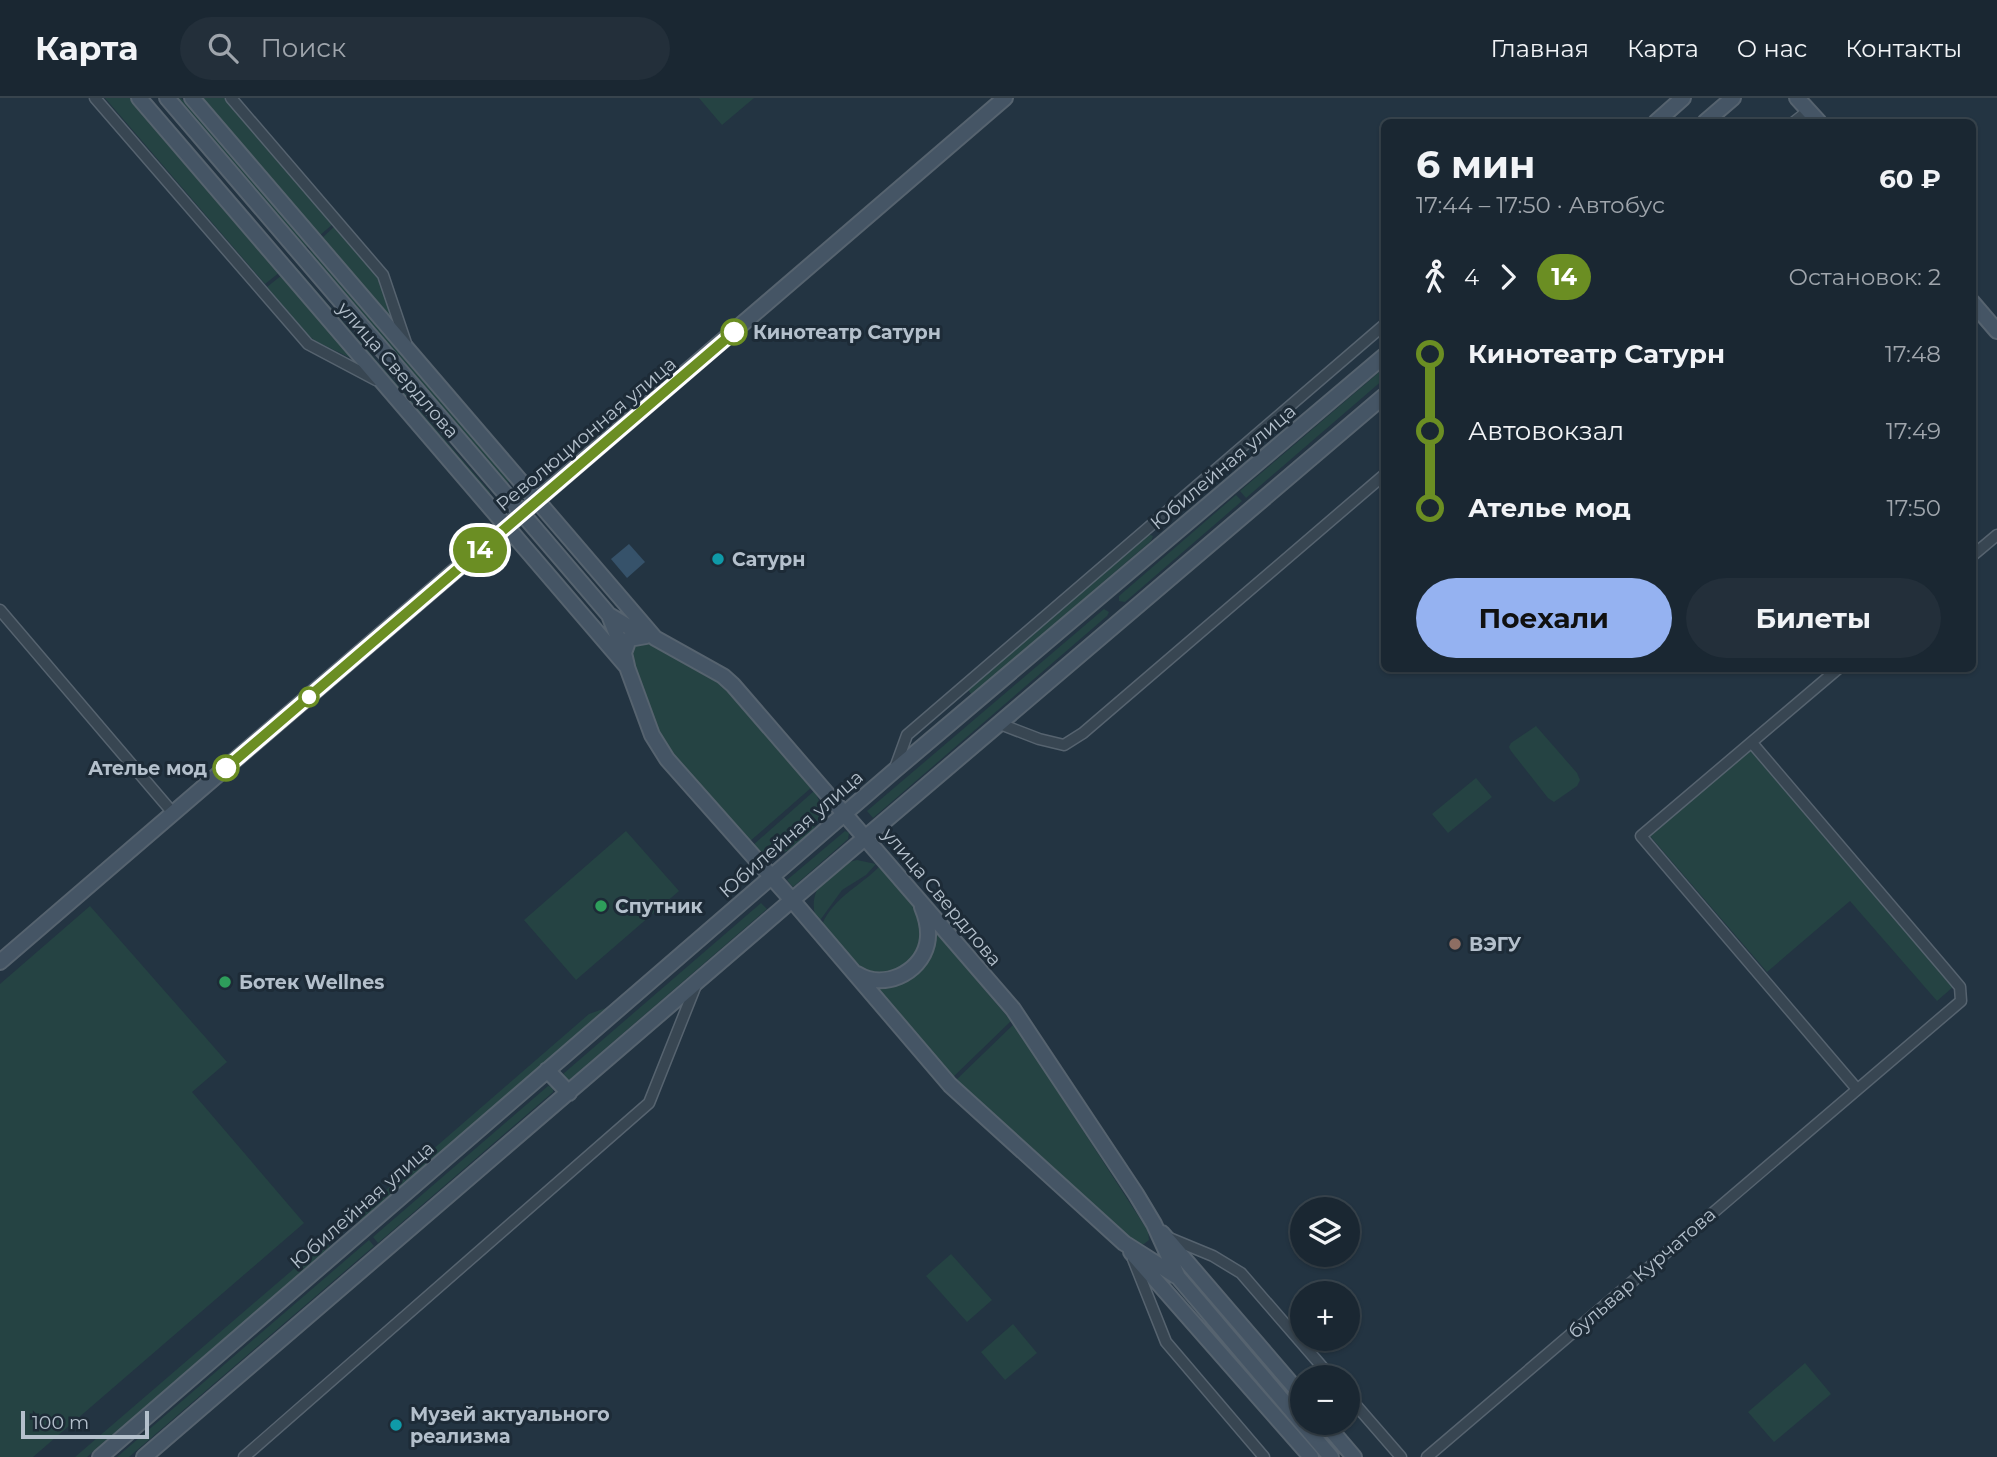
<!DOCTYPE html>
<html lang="ru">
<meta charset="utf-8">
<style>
body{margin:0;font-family:Montserrat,sans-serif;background:#232f3a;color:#f1f3f6;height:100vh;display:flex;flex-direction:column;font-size:26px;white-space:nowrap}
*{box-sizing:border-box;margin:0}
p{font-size:23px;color:#9fa5ac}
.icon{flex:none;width:38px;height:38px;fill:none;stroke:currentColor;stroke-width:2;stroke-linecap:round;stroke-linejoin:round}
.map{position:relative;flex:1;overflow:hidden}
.details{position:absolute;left:1381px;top:21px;width:595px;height:553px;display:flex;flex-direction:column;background:#1a2732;border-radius:10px;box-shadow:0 2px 5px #0004,0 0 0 2px #38444d}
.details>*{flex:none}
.badge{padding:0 14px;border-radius:23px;font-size:24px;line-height:46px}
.controls{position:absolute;left:1290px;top:1099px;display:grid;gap:14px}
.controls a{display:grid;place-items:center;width:70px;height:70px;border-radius:50%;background:#1a2732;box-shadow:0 2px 5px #0004,0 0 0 2px #38444d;font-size:35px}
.scale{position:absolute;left:21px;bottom:18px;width:128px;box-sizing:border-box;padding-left:7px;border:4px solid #b4c0cc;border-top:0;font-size:19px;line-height:24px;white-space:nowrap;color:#b4c0cc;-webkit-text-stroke:5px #1d2b37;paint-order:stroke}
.map>.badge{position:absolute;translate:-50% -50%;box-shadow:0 0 0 4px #fff}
.legs{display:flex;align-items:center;gap:10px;height:77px;padding:0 35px;font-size:23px}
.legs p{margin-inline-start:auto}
.summary{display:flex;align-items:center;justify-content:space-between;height:119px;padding:0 35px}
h1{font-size:38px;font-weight:700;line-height:52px}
.button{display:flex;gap:14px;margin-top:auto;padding:14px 35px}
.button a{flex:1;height:80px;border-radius:42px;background:#95b2f1;color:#111;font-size:28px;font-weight:700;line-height:80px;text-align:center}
.button a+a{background:#232f3a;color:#f1f3f6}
ul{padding:0 35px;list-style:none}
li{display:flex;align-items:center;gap:24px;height:77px;font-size:26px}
li i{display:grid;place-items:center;width:10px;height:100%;margin:0 9px;background:currentColor}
li i::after{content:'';width:18px;height:18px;margin:-9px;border:5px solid;border-radius:50%;background:#1a2732}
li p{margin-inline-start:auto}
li:first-child i{background:linear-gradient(#0000 50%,currentColor 0)}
li:last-child i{background:linear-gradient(currentColor 50%,#0000 0)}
header{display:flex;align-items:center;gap:42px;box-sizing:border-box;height:98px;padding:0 35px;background:#1a2732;border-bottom:2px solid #38444d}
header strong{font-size:33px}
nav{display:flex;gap:38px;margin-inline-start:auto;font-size:24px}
.search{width:490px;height:63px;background:#232f3a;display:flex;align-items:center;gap:18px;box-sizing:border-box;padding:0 24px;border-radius:38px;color:#9fa5ac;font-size:26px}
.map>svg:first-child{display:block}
</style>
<header>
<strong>Карта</strong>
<div class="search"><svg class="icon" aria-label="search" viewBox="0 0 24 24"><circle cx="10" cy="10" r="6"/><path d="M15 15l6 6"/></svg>Поиск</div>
<nav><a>Главная</a><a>Карта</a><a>О нас</a><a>Контакты</a></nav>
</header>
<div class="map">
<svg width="1997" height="1359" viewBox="0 0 1997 1359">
<rect width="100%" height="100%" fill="#233442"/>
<!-- green -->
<path fill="#254343" d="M105,0H130L280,174L265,186Z
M175,0H181L308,148L304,151Z
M201,0H227L334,125L319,138Z
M699,0H754L722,27Z
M336,127L379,178L394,225L321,141Z
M311,152L510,382L508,385L308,155Z
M294,167L490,394L489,398L290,170Z
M282,177L355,262L315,243L308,237L267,189Z
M1384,270V281L1246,400L1240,393Z
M1236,397L1242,403L1125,504L1119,503V498Z
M1148,436L1153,438L1151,443L972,597L968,592Z
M1104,511L1109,514L1107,518L873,720L867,713Z
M642,540L724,587L812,689L749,744L668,651L658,634L628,551Z
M1536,628L1577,675L1580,682L1577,688L1554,704L1548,700L1511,653L1509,649L1511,645Z
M1750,652L1953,889L1937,903L1850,803L1767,874L1650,738Z
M1476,680L1492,699L1448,735L1432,716Z
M814,693C839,726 779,776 752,748Z
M626,733L679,793L576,882L524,822Z
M845,733L849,735L848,741L793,789L787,782Z
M857,762L876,766L866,777L842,792L818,825C813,815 812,802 817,792L849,764Z
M879,769L917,811L921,819L922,838L916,856L903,869L887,877L858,873L820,832C830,801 858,790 879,769Z
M761,805L767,811L569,982L564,980L563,976Z
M90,808L227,964L192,994L304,1125L33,1359H0V886Z
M935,833L1011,923L951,981L868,887L896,886Z
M614,907L361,1123L356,1118L589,916Z
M1014,926L1148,1133L1149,1142L1144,1146H1133L954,984Z
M548,988L553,989V994L378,1145L373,1139Z
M369,1142L374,1148L129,1359H117Z
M325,1144L330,1149L87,1359H75Z
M951,1156L992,1202L967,1224L926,1178Z
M1181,1168L1302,1306V1314L1180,1172Z
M1013,1226L1037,1255L1005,1282L981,1254Z
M1805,1265L1831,1296L1774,1344L1748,1314Z"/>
<!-- water -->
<path fill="#36526a" d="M629,446L645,464L627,480L611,461Z"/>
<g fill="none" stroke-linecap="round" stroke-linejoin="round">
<defs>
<path id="street" d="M95,0L308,246L376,282
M231,0L383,177L406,245
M1794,24L1808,13
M1972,458L1997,437
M0,512L173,715
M1839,570L1641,738L1857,991
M1000,626L1039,641L1064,647L1083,635L1384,377
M895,670L907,637L1384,227
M1167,1139L1213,1158L1241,1175L1331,1279
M1133,1161L1166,1244L1264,1359
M1348,1298L1401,1359
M244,1359L649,1005L696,887
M1427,1359L1961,903L1960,889L1944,870L1752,645"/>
<path id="secondary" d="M139,0L627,569L652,637L667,661L792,802L950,987L1124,1145L1176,1178
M167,0L609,517L642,537
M192,0L655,540L723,578L733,587L1013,911L1136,1096L1154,1126L1178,1179L1331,1359
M1797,0L1819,24
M1656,24L1683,0
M1705,24L1733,0
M1972,204L1997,233
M609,517L624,555
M627,568L624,555L629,541L646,538
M0,864L1005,0
M857,876C883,892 920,876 927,846C930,833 927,821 922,809
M547,972L569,995
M1162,1135L1302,1298
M1131,1154L1311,1359
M1325,1325L1354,1359
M100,1359L895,672L1384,258
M144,1359L792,802L1384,298"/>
</defs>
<!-- street casing -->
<use href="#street" stroke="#56636f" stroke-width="13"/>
<!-- secondary casing -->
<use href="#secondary" stroke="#56636f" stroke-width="18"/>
<!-- street -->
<use href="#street" stroke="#384652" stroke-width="10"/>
<!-- secondary -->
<use href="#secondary" stroke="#455565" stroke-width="14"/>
</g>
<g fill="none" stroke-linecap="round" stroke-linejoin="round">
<defs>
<path id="line-1" d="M226,670L734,234"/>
</defs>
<!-- line-1 casing -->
<use href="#line-1" stroke="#fff" stroke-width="16"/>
<!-- line-1 -->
<use href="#line-1" stroke="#6b8e23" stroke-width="10"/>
</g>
<!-- markers -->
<g fill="#fff" stroke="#6b8e23" stroke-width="3.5">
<circle cx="734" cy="234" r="12"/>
<circle cx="309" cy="599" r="9"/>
<circle cx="226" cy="670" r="12"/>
</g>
<g fill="#0f9aa8" stroke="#1d2b37" stroke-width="2.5">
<circle cx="718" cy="461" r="7"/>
<circle cx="396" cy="1327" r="7"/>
</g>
<g fill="#2e9e5b" stroke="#1d2b37" stroke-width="2.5">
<circle cx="601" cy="808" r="7"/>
<circle cx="225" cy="884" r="7"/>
</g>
<circle fill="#8d6e63" stroke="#1d2b37" stroke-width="2.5" cx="1455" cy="846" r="7"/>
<g text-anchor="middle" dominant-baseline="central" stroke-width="6" stroke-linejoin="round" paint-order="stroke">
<!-- stop labels -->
<g font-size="19" font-weight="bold" fill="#b4c0cc" stroke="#1d2b37" text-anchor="start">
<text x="753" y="234">Кинотеатр Сатурн</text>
<text x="207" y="670" text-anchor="end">Ателье мод</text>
</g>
<!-- street labels -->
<g font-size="19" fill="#b4c0cc" stroke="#1d2b37">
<text transform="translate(398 272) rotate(49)">улица Свердлова</text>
<text transform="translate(586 336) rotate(-40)">Революционная улица</text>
<text transform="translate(1223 369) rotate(-40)">Юбилейная улица</text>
<text transform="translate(791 736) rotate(-41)">Юбилейная улица</text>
<text transform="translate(942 799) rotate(50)">улица Свердлова</text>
<text transform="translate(362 1107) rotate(-41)">Юбилейная улица</text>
<text transform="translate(1642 1175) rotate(-41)">бульвар Курчатова</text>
</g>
<!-- poi labels -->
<g font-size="19" font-weight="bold" fill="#b4c0cc" stroke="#1d2b37" text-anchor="start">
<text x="732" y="461">Сатурн</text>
<text x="615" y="808">Спутник</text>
<text x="1469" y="846">ВЭГУ</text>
<text x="239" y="884">Ботек Wellnes</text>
<text x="410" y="1316">Музей актуального<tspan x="410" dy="22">реализма</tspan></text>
</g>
</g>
</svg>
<div class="controls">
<a><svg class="icon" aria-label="layers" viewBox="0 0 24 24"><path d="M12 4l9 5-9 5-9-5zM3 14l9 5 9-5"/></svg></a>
<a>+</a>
<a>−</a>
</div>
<div class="scale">100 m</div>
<b class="badge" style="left:480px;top:452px;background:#6b8e23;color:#fff">14</b>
<section class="details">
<div class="summary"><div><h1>6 мин</h1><p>17:44 – 17:50 · Автобус</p></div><b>60 ₽</b></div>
<div class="legs"><svg class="icon" aria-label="walk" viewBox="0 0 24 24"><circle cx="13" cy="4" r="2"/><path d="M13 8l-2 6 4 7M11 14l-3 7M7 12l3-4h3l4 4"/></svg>4<svg class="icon" aria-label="forward" viewBox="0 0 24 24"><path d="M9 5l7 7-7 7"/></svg><b class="badge" style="background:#6b8e23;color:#fff">14</b><p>Остановок: 2</p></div>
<ul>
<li><i style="color:#6b8e23"></i><b>Кинотеатр Сатурн</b><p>17:48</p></li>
<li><i style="color:#6b8e23"></i><span>Автовокзал</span><p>17:49</p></li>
<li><i style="color:#6b8e23"></i><b>Ателье мод</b><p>17:50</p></li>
</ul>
<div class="button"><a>Поехали</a><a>Билеты</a></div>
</section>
</div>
